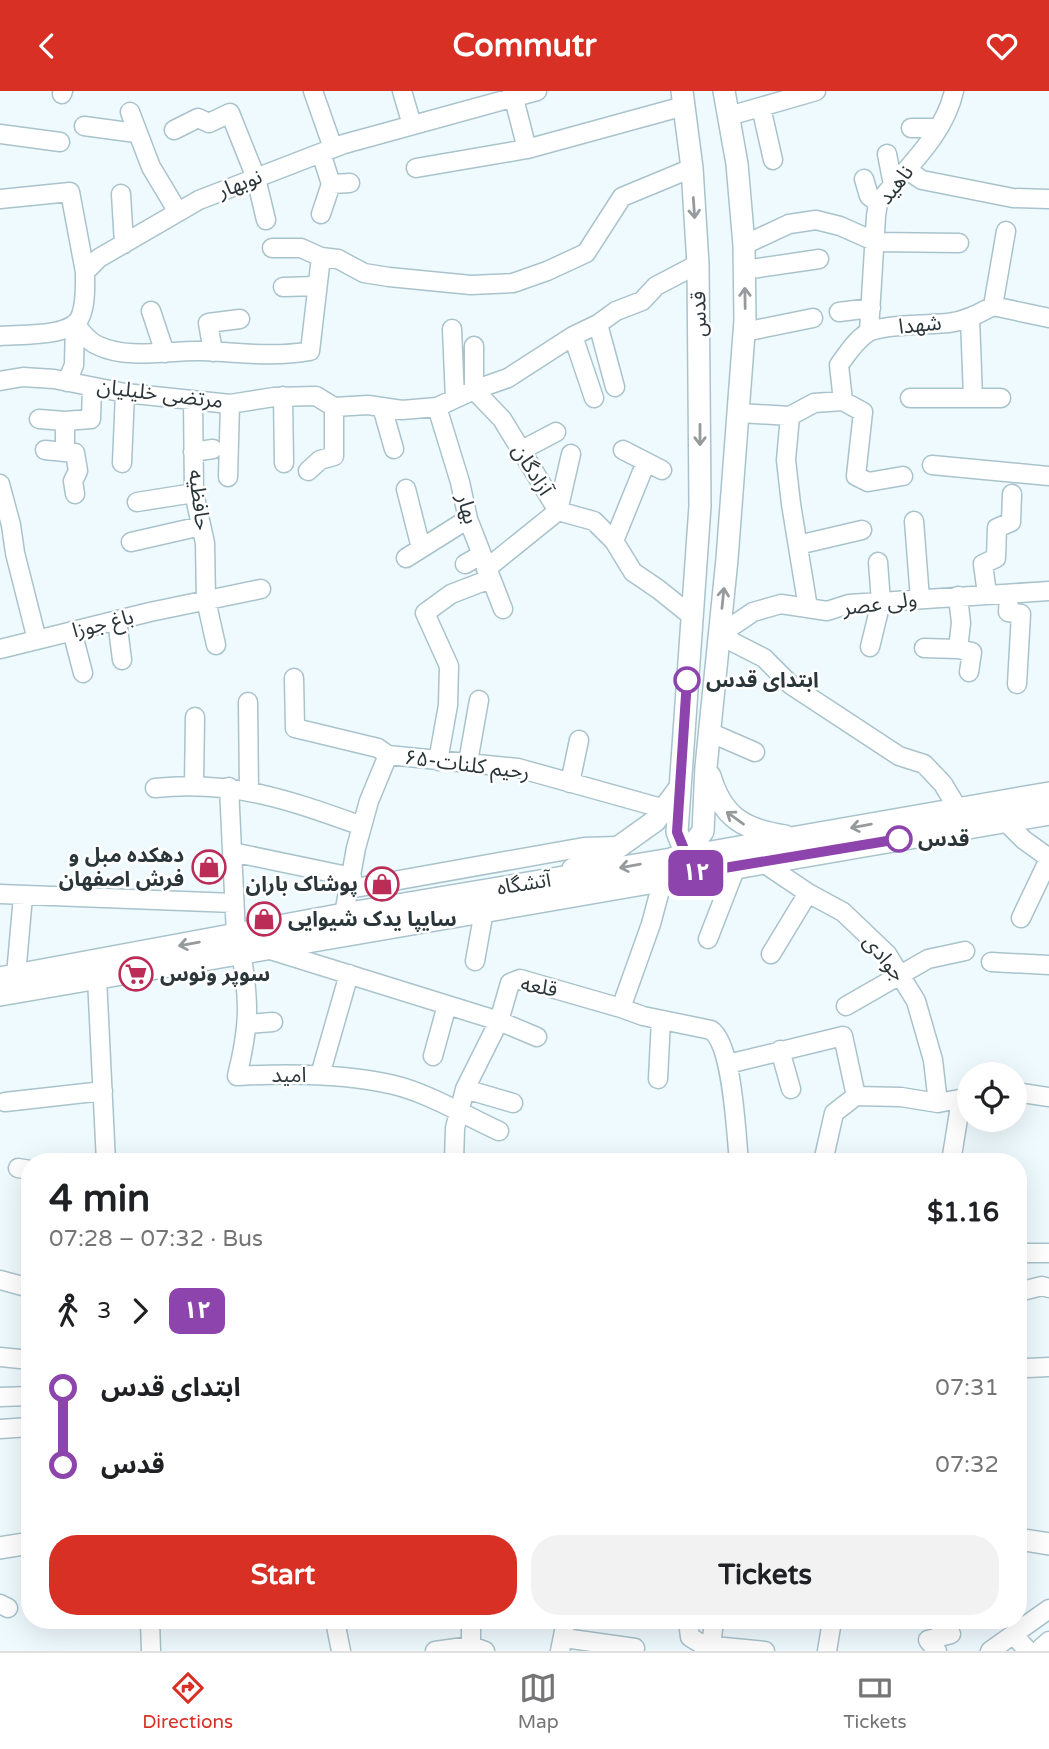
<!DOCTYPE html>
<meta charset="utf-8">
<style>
body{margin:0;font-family:"Varela Round","Noto Sans Arabic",sans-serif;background:#f2f2f2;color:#202124;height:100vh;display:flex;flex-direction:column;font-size:26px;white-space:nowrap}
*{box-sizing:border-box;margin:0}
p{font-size:23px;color:#757577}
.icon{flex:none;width:38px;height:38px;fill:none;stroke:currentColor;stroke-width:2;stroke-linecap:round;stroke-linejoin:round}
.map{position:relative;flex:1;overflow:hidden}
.sheet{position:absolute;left:21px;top:1062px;width:1006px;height:476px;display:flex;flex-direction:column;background:#fff;border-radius:28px;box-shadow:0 7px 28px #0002}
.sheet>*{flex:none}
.badge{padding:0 14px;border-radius:10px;font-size:24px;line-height:46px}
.buttons{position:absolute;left:957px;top:971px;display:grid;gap:14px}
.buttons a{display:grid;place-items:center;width:70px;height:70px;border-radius:50%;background:#fff;box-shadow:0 7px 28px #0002;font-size:35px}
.map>.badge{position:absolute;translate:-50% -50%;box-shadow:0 0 0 4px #fff}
.legs{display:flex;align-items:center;gap:10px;height:77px;padding:0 28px;font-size:23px}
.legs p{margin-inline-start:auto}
.overview{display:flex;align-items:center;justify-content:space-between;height:119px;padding:0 28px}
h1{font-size:38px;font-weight:800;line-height:52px}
.primary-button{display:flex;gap:14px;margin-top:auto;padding:14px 28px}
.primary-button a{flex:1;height:80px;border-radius:28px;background:#d93025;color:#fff;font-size:28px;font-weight:800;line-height:80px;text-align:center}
.primary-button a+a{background:#f2f2f2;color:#202124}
ul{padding:0 28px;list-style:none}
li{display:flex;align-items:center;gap:24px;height:77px;font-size:26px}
li i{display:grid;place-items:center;width:10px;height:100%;margin:0 9px;background:currentColor}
li i::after{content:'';width:18px;height:18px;margin:-9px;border:5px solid;border-radius:50%;background:#fff}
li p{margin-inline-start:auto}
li:first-child i{background:linear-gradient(#0000 50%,currentColor 0)}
li:last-child i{background:linear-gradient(currentColor 50%,#0000 0)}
header{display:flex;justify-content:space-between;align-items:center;height:91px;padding:0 28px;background:#d93025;color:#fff;font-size:32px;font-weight:800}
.menu{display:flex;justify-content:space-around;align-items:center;height:98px;border-top:2px solid #e0e0e0;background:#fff;font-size:19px;color:#757577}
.menu a{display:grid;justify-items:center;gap:4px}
.menu .current{color:#d93025}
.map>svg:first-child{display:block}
</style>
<header><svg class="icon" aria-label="back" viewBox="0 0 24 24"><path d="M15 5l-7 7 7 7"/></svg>Commutr<svg class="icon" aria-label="heart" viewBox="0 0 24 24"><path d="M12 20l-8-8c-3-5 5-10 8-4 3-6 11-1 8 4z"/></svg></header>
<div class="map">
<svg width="1049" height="1560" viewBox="0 0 1049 1560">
<rect width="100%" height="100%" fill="#effafe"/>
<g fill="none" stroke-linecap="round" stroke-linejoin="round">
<defs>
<path id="minor" d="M313,0L333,57
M402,0L412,34
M512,0L527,58
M62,3L63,0
M761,16L773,69
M130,21L151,76L178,121
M729,25L816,0
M84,35L136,42
M911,37H938
M174,39L198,27L209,32L230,22L256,87L266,129
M0,43L60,51
M321,62L331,93L321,123
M887,63L893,94
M416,77L527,58L684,15
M907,79L922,89L1013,107L1049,108
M864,88L869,105L878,112
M331,93L350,92
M121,103L124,153
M0,108L70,101L85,181
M744,154L789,133L816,129L840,135L876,151L959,152
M272,157H301L321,166
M745,179L819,168
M283,196L317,195
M993,215L1006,140
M151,220L165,262
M839,221L871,217
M970,227L973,307
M75,233C82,241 88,251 99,255C129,269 169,259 201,260C240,261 271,267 310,260L321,166L338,168L364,182L389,186L471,194L513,192L547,180L586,162L622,106L692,77
M598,233L615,296
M452,238L455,308
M869,240L876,125L878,112C906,77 944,45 954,0
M744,241L813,227
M0,245C20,243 74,247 81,224C86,211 85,195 85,181L99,167L199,109L344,53L537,0
M573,245L594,307
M474,255V299L502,328L558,420L594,430L614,450L633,481L658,498L693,526
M213,261L208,232L240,228
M0,290L23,286L54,288L125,302L230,313L274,306L316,305L334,316L368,314L402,319L437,316L474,299L508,287L573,245L598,233L616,220L642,210L656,195L698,173
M67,291L74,274L75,233
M283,305L284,372
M910,307H1001
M193,309L194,402L205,452L206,509L216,554
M843,310L839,274C847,263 855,250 867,242C881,233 929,234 948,232C965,230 978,223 993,215L1049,227
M382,316L394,358
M437,316L460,391L468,428L503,518
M739,322L790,325L814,312L843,310L863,321L856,385L868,391L903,385
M790,325L786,369L791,413L808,517
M39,328L65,330
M45,359L65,361
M623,359L662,379
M520,360L556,341
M193,361L213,358
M122,372L125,302
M932,374L1049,385
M308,380L320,369L334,365V316
M228,386L230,313
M0,393L11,434L15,462L37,549
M406,398L421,457
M75,403L73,390L78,380L75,362L65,361V330L91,328L92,296
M137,411L194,402
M914,430L920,508
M614,450L646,371
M131,451L201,435
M798,454L862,439
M406,467L468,428
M465,473L481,464
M486,478L558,420L571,363
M987,503L983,473L996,467L997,437L1011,431L1012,403
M1009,503L1008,521L1021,523L1017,593
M958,505L961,532L958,558L972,561L969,581
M117,529L122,569
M72,540L83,582
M870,556L881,511L878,471
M924,557L958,558
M0,558L150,521L261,498
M294,587L295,637L378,657L388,664
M248,611L249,700
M709,641L755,661
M438,670L448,614L449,575L425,522L451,503L490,488
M468,671L479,609
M570,692L579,649
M194,695L195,626
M229,696L236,844
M155,697C234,689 289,709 362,735
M958,718L943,693L924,673L899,665L791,594L764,567L719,544L753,521L781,513L827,520L849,513L1049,500
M1005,730L1024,749L1049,767
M232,761L352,786
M762,771L808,802L843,821L887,863L916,910L933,969L938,1012
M349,798L584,756L618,755
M0,803L234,812
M344,823L356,757L369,710L388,664L518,677L665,718
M1021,827L1049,768
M708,848L736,776
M267,858L499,930L537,946
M241,862C250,911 249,937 237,985C289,982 343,982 394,994C428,1002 466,1025 499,1040
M771,863L808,802
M475,870L484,820
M991,871L1049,874
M16,884L23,805
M97,887L106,1071
M846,915L928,868L965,860
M621,917L643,925L711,939C733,954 736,1043 739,1071
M247,933L273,931
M780,959L791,998
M433,965L447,914
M728,973L843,945L856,1005L901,1006L938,1012L970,1006
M320,984L349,883
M658,988L661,929
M465,998L513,1012
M1015,1001L1049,1006
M5,1011L103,1000
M454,1071L455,1037L465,998L499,930L510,892L520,888L621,917L651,833L663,788
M823,1071L834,1022L856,1005
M951,1071L961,1009
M18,1077L30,1079
M1018,1162H1049
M0,1189L30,1197
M1018,1201L1042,1195L1049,1197
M0,1266L30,1269
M1018,1275L1027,1277L1049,1276
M0,1306L30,1305
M0,1338L30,1336
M0,1513L8,1517
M150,1530L151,1560
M335,1530L341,1560
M471,1530V1555
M685,1530H688L690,1546L703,1554L765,1560
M1014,1544L1028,1560
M564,1547L635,1557
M711,1555L714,1530
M435,1560L471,1555L485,1560
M560,1560L566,1530
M827,1560L832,1530
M937,1560L928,1549L951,1543L939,1533
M990,1560L1049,1518
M1038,1560L1049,1550"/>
<path id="major" d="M682,0L692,77L698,173L700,415L677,741L686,763L687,774
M710,685C722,726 744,739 785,745
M686,763L703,740L706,676L727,468L745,229L744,154L737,73L724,0
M573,778L620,755L655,730L678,699
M0,887L344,823L671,768L686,763L711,761L1049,702
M0,904L1049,723
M1018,1448L1049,1453
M0,1457L30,1452"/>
</defs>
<!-- minor casing -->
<use href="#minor" stroke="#a9c3cc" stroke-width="21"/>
<!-- major casing -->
<use href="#major" stroke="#a9c3cc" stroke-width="24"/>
<!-- minor -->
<use href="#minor" stroke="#fff" stroke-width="18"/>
<!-- major -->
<use href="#major" stroke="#fff" stroke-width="21"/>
</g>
<!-- one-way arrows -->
<defs><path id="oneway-shaft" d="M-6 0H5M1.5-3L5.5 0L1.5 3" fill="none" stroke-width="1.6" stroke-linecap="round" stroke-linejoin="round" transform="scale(1.75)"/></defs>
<g stroke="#959a9c">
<use href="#oneway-shaft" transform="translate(694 117) rotate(86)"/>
<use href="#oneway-shaft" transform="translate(745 207) rotate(-91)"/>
<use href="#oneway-shaft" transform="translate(700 344) rotate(90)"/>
<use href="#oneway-shaft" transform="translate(723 507) rotate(-84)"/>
<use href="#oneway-shaft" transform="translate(735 727) rotate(-144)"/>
<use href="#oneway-shaft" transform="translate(861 735) rotate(170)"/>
<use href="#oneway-shaft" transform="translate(630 775) rotate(170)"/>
<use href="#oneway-shaft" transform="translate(189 853) rotate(170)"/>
</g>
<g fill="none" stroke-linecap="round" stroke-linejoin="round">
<defs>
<path id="line-1" d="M687,589L677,741L686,763L688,783L899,748"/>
</defs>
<!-- line-1 casing -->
<use href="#line-1" stroke="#fff" stroke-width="16"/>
<!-- line-1 -->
<use href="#line-1" stroke="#8e44ad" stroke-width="10"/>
</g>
<!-- icons -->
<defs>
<symbol id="shop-ring" viewBox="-11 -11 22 22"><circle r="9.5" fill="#fff" stroke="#bb2c57" stroke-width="1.5"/><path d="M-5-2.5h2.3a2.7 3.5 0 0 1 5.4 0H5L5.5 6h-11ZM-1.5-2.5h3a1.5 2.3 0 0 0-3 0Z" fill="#bb2c57"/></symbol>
<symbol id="supermarket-ring" viewBox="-11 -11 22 22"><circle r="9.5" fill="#fff" stroke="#bb2c57" stroke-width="1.5"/><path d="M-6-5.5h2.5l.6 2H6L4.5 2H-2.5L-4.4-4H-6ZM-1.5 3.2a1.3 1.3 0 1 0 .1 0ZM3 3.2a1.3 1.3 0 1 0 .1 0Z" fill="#bb2c57"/></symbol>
</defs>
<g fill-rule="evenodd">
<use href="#shop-ring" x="190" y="757" width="38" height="38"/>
<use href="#shop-ring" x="363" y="774" width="38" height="38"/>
<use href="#shop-ring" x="245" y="809" width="38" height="38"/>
<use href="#supermarket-ring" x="117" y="864" width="38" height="38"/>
</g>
<!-- markers -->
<g fill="#fff" stroke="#8e44ad" stroke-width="3.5">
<circle cx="687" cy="589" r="12"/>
<circle cx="899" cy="748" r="12"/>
</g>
<g text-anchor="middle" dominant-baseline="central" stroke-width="5" stroke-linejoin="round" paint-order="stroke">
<!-- street labels -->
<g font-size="21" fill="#2b363a" stroke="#fff">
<text transform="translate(240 93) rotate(-21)">نوبهار</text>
<text transform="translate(896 94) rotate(-52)">ناهید</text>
<text transform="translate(699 223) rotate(-91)">قدس</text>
<text transform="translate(920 234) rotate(-6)">شهدا</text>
<text transform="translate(160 303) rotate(7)">مرتضی خلیلیان</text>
<text transform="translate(532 379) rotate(58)">آزادگان</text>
<text transform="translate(199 409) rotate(83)">حافظیه</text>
<text transform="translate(467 418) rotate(75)">بهار</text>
<text transform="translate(880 513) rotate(-7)">ولی عصر</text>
<text transform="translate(103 533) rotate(-14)">باغ جوزا</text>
<text transform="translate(467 674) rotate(7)">۶۵-رحیم کلنات</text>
<text transform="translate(524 793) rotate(-9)">آتشگاه</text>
<text transform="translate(884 867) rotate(51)">جوادی</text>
<text transform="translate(539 896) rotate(10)">قلعه</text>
<text x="289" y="984">امید</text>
</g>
<!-- stop labels -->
<g font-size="21" font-weight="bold" fill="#2b363a" stroke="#fff" text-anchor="start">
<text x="706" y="589">ابتدای قدس</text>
<text x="918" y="748">قدس</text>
</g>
<!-- poi labels -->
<g font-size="21" font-weight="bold" fill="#2b363a" stroke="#fff" text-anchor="end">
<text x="184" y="764">دهکده مبل و<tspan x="184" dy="24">فرش اصفهان</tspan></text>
<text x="358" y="793">پوشاک باران</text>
<text x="288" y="828" text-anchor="start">سایپا یدک شیوایی</text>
<text x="160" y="883" text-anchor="start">سوپر ونوس</text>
</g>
</g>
</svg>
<div class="buttons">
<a><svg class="icon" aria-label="locate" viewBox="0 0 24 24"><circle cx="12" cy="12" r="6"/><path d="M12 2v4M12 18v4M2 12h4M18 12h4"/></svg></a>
</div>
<b class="badge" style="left:696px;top:782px;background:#8e44ad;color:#fff">۱۲</b>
<section class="sheet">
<div class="overview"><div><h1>4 min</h1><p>07:28 – 07:32 · Bus</p></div><b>$1.16</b></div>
<div class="legs"><svg class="icon" aria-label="walk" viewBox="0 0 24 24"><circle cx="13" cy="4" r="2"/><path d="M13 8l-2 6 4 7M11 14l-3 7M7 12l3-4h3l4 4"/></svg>3<svg class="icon" aria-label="forward" viewBox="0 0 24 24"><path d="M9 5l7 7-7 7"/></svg><b class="badge" style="background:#8e44ad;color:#fff">۱۲</b></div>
<ul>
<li><i style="color:#8e44ad"></i><b>ابتدای قدس</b><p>07:31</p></li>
<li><i style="color:#8e44ad"></i><b>قدس</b><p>07:32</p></li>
</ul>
<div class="primary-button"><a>Start</a><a>Tickets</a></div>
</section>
</div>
<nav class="menu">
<a class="current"><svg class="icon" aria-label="directions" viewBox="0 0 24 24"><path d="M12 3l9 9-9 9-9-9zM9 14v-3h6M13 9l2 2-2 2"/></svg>Directions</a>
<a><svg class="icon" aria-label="map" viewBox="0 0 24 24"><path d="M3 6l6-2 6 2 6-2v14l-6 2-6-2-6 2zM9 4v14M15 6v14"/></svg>Map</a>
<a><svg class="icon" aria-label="tickets" viewBox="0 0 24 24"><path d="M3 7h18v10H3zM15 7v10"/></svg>Tickets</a>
</nav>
